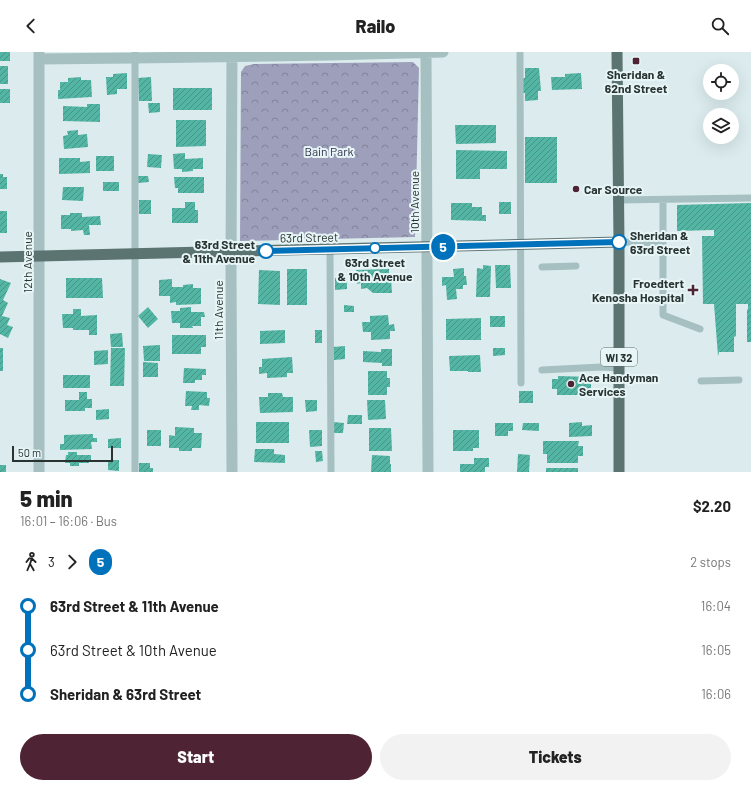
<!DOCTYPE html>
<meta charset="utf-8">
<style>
body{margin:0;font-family:Barlow,sans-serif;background:#f2f2f2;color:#222;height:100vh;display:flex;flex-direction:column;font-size:15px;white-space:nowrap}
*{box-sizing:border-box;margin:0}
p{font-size:13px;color:#767676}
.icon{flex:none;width:22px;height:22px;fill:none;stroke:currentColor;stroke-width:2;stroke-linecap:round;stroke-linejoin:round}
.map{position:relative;height:420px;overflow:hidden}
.sheet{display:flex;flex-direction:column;background:#fff;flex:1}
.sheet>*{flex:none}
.badge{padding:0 8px;border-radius:13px;font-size:14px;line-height:26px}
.buttons{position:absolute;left:703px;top:12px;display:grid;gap:8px}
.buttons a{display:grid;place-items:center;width:36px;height:36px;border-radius:50%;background:#fff;box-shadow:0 4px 16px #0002;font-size:20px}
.scale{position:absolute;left:12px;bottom:10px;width:101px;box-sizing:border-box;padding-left:4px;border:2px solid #283332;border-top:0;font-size:11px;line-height:14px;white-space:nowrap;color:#283332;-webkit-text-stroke:3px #e7f5f6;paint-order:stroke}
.map>.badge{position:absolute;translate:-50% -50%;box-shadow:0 0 0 2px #fff}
.legs{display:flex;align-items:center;gap:6px;height:44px;padding:0 20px;font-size:13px}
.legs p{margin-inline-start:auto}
.summary{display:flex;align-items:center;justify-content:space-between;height:68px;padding:0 20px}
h1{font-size:22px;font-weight:800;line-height:30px}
.action{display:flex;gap:8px;margin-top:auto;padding:8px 20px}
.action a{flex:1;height:46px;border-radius:24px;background:#4e2333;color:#fff;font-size:16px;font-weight:800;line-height:46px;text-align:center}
.action a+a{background:#f2f2f2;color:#222}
ul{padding:0 20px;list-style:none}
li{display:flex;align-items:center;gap:14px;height:44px;font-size:15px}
li i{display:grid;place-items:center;width:6px;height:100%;margin:0 5px;background:currentColor}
li i::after{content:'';width:10px;height:10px;margin:-5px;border:3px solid;border-radius:50%;background:#fff}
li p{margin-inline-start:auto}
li:first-child i{background:linear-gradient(#0000 50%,currentColor 0)}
li:last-child i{background:linear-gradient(currentColor 50%,#0000 0)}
header{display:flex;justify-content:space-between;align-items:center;height:52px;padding:0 20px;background:#fff;font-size:18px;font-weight:800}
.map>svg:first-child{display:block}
</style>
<header><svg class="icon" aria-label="back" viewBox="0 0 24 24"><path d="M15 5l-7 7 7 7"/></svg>Railo<svg class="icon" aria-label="search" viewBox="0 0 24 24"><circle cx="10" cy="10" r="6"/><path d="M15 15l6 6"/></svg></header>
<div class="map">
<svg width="751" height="420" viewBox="0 0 751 420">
<defs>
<pattern id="park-crowns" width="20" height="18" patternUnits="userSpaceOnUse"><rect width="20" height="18" fill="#9ea0bb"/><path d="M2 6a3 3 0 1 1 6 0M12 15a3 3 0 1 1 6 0" fill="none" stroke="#818399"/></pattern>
<pattern id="building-hatch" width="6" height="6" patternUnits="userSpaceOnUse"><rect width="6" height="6" fill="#53b5a4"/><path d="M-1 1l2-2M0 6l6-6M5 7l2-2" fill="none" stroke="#459486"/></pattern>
</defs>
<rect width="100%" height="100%" fill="#dcecee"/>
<!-- park -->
<path fill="url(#park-crowns)" d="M413,10L419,16L415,185L240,189L241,20L245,14L254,12Z"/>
<!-- building -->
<path fill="url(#building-hatch)" d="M0,0H10V9H0Z
M0,14H8V32H0Z
M525,16H539L541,39H538V48L525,49V41H523L522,26H525Z
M127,21V37H117V42L107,43L106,25H113V22Z
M581,21L582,37L552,38L551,25H565V22Z
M81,25V28H91L92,45L58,47V38H60V30H68V26Z
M151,25L152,49H139L138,26Z
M173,36H212V58H173Z
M0,37H10V51H0Z
M148,51H160V60L149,61Z
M87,52H100V70L63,69V54L87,55Z
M176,68H206V94L176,95Z
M455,73H496V91L456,92Z
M78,78V83L87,82L88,95L64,97L63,84L68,83L67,79Z
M525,85H557V131H525Z
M456,98L507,99V117H480V127H456Z
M185,101V107L203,106V117H193V119L182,120V117H174L173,102Z
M148,102L162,103L161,116L147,115Z
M96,104H114V119H96Z
M59,106H80V110L90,109V121L59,122Z
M0,122H3V125H7V137H0Z
M138,124H148L149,130L138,131Z
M174,125H204V141H178V136H175Z
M103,130H119V139H103Z
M63,135H84L83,149L62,148Z
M139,148H151V162H139Z
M185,150H195V158H198V171H172V156H185Z
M499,150H511V162H499Z
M451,151H472V155H482V163H486V169L451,168Z
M751,151V290H747V258L748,257V252H736V284L734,285V300H719L718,304L714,252H703L702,184H714V178L677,179V153Z
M0,159H7V181H0Z
M70,161H82V165L100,164L101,173H89L90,183H84L83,178L71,179V177H61V163H70Z
M483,213L491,214L490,245H476L477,216L483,217Z
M495,213H510L511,236H496Z
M464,216V224H466L467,233H463V237H456L457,247L447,248L446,233L442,234V225H454L453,217Z
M287,217H307V253H287Z
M389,217V226H391L392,241H373L367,236L361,237V231L357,232L356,218Z
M259,218L280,219V253L258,252Z
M347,225V237L335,238V226Z
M66,226H102L103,246H66Z
M0,227L11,231L3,248L8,251L2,264L10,266L7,273L13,275L8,286L0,282Z
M172,227V235H183V233L193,232V236H201V252L176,253V250L170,251V244H159V228Z
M344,253L354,254V260H344Z
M148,255L158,267L148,276L138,264Z
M191,255V260H204L205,265H201V274H192L193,276H180V271H172L171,259H180V256Z
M73,257H81V264L97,263V283H89V278H73V276H63L62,262H73Z
M388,263L389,273L394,272L395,279H390V287L371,288V280H363L362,270H370V264Z
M490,264H505V275H490Z
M481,266V288H446V267Z
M285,278V291L260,292V279Z
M315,278H322V291H315Z
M122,281L123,295H111L110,282Z
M172,283H206V295H201V302H172Z
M160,293V309H144L143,294Z
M345,294V307L334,308L333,295Z
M0,296H3V319H0Z
M111,296H125L124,334H110Z
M493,296H505V303L493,304Z
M381,297H392V314H382V311L363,310V299L381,300Z
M108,298V312L94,313V299Z
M480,303L481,320H468V319H450L449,304Z
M292,305L293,321H287V325L267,326V321L259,322V315H262V307Z
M143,310L158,311V325H143Z
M184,316L206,317V323H202V328H195V331H183Z
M368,319H387V326H390V335H387V343H368Z
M63,323H90V336H63Z
M558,324L591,325V343H557V337H552V327H558Z
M186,339L207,340V346H210L209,354L199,353V358H191L192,354H185Z
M519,339H533V351H519Z
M79,340H87V347H92V356H85V359H65V348H79Z
M268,341H282L283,345H293V360L260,361L259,345H268Z
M305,348H317V359L306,360Z
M367,348H385L386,367L368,368Z
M109,357V367L96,368V358Z
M348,363H362V372H347Z
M256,370H289V391H256Z
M333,370L344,371L343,381H332Z
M582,370V374L592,373V384L569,385V371Z
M495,371H513V379H508V384H495Z
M523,371H539V379L522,378Z
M175,375L194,376V381H202L201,396H192V399H179V396H169V383L175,384Z
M369,376H391L392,399H369Z
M147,378H161V394H147Z
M309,378H322V394L310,395Z
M453,378H479V396H473V399H453Z
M93,382V386H97V390H91L92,397L60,398V392H64V383Z
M121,386V396H108V387Z
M543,389H579L578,394H583V404H578V411H547V402H543Z
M255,397H274V402L285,403V411L254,410Z
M315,399H322L323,409L316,410Z
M68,400H77V403H91V408H89V411H79V414H70V411H65L66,403H68Z
M518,402L530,403L529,420H517Z
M372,403L390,404V412H391V420H371Z
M474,406H489V415H485V420H460V412H474Z
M108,408H119V419L108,418Z
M139,411H150V416H153V420H139Z
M0,413H6V420H0Z
M546,416H578V420H546Z"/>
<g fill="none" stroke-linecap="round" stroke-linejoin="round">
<!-- service -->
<path stroke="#a6c0c1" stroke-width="7" d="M520,0L521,331
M619,148L751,146
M663,148V191
M619,190L663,191V263L700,277
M330,197L331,420
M542,215L576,214
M542,318L601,315L619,316
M701,329L739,328
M135,420V0"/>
<!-- minor -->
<path stroke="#a6c0c1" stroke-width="11" d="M39,0V420
M232,0L231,213L232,420
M426,0L428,420
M39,7L135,6L330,3L443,0"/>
<!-- primary -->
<path stroke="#5b7371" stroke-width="11" d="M617,0L619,190V420
M0,205L619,190"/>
</g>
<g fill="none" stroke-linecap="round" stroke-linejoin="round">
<defs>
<path id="line-1" d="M266,199L619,190"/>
</defs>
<!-- line-1 casing -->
<use href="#line-1" stroke="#fff" stroke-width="9"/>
<!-- line-1 -->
<use href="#line-1" stroke="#0072bc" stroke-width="6"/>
</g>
<!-- markers -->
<g fill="#4e2333" stroke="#e7f5f6" stroke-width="1.5">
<rect x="632" y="5" width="8" height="8" rx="2"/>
<circle cx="576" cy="137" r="4"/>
<path d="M691 232h4v4h4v4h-4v4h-4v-4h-4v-4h4z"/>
<circle cx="571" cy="332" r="4"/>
</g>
<g fill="#fff" stroke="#0072bc" stroke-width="2">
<circle cx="619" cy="190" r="7"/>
<circle cx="375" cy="196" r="5"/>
<circle cx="266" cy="199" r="7"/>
</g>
<g text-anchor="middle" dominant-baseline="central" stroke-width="4" stroke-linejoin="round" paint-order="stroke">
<!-- shield labels -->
<rect fill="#e7f5f6" stroke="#616d6d" stroke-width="1" x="601" y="296" width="36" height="18" rx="3"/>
<g font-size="11" font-weight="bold" fill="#283332">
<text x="619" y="305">WI 32</text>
</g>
<!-- poi labels -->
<g font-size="12" font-weight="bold" fill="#283332" stroke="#e7f5f6" text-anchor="start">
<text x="636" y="22" text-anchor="middle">Sheridan &amp;<tspan x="636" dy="14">62nd Street</tspan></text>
<text x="584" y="137">Car Source</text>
<text x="684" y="231" text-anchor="end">Froedtert<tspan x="684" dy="14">Kenosha Hospital</tspan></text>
<text x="579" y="325">Ace Handyman<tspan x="579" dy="14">Services</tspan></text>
</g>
<!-- park labels -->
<g font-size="12" fill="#2f314d" stroke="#e7f5f6">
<text x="329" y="99">Bain Park</text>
</g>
<!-- street labels -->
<g font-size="12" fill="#283332" stroke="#e7f5f6">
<text transform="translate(414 150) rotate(-90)">10th Avenue</text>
<text transform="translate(309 185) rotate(-1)">63rd Street</text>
<text transform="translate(27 210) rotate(-90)">12th Avenue</text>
<text transform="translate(218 258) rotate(-90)">11th Avenue</text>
</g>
<!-- stop labels -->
<g font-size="12" font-weight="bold" fill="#283332" stroke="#e7f5f6" text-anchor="start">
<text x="630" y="183">Sheridan &amp;<tspan x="630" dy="14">63rd Street</tspan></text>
<text x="255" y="192" text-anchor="end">63rd Street<tspan x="255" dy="14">&amp; 11th Avenue</tspan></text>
<text x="375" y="210" text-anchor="middle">63rd Street<tspan x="375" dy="14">&amp; 10th Avenue</tspan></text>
</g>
</g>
</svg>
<div class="buttons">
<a><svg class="icon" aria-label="locate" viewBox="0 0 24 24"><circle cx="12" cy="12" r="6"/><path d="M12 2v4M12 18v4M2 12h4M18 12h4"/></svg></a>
<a><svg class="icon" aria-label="layers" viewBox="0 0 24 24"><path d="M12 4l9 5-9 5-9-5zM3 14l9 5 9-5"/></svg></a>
</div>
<div class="scale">50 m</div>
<b class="badge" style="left:443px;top:195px;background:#0072bc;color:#fff">5</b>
</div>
<section class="sheet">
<div class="summary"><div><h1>5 min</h1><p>16:01 – 16:06 · Bus</p></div><b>$2.20</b></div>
<div class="legs"><svg class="icon" aria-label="walk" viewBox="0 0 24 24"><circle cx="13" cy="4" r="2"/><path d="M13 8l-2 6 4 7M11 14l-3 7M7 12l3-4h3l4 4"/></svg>3<svg class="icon" aria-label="forward" viewBox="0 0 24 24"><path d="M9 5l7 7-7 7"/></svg><b class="badge" style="background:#0072bc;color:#fff">5</b><p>2 stops</p></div>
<ul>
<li><i style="color:#0072bc"></i><b>63rd Street &amp; 11th Avenue</b><p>16:04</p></li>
<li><i style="color:#0072bc"></i><span>63rd Street &amp; 10th Avenue</span><p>16:05</p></li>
<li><i style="color:#0072bc"></i><b>Sheridan &amp; 63rd Street</b><p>16:06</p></li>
</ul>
<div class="action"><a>Start</a><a>Tickets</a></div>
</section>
